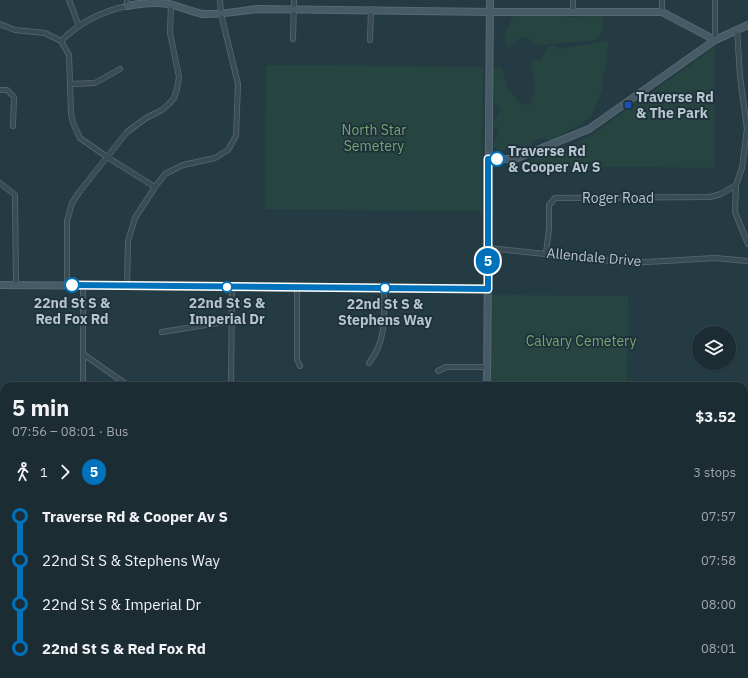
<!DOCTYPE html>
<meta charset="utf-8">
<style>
body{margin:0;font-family:"IBM Plex Sans",sans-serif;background:#25343b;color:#f1f3f6;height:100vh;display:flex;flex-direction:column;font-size:15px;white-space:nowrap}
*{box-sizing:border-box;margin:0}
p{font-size:13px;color:#a0a7ac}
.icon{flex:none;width:22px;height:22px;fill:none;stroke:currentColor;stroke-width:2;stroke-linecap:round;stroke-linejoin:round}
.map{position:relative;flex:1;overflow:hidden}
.side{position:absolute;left:0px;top:382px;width:748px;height:296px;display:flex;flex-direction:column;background:#1c2c33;border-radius:12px 12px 0 0;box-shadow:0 1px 3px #0004,0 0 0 1px #3a484e}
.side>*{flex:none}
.badge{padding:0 8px;border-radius:13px;font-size:14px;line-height:26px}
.tools{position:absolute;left:692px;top:326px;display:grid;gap:8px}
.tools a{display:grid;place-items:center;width:44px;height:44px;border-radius:50%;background:#1c2c33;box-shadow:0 1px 3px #0004,0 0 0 1px #3a484e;font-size:20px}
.map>.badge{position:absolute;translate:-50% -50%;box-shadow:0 0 0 2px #fff}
.legs{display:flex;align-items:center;gap:6px;height:44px;padding:0 12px;font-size:13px}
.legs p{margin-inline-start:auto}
.head{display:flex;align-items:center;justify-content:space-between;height:68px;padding:0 12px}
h1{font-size:22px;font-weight:800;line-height:30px}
ul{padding:0 12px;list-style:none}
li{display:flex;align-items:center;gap:14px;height:44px;font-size:15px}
li i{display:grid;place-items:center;width:6px;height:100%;margin:0 5px;background:currentColor}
li i::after{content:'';width:10px;height:10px;margin:-5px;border:3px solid;border-radius:50%;background:#1c2c33}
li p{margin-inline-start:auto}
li:first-child i{background:linear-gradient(#0000 50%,currentColor 0)}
li:last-child i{background:linear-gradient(currentColor 50%,#0000 0)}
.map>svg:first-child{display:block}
</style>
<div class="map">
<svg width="748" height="678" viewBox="0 0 748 678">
<rect width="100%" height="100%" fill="#253b44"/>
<!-- green -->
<path fill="#274540" d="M549,15L571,17L598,16L602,17C605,26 603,35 595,40L539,45L535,44L527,37C519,37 515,41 510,46H508L504,38L513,16Z
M608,41L606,66L602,77V90L591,117L558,137L551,140L539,138L530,146L518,149L517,148L521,144C509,143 508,151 498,151L493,145C496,140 501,132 496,125L492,131C493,124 493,119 499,116L500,108L494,102L493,69L502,68L507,88L520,103L530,106C538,92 534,77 531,63L535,60H541C545,51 548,40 559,49Z
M714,46V168L517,165L569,146L590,136L706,54Z
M266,65L483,67L482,211L265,209Z
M491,295L628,296L627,386H491Z
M4,454V513L0,511V457Z
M744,648L748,652V678H684L686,674H744Z"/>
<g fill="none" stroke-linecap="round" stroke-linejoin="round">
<defs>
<path id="street" d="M69,0L79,26
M573,0V12
M662,0V12
M715,0V40
M0,24L15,30L45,33L61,41
M737,29L740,76L747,129L742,168L736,185L735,212L748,244
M293,39L294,0
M370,40L371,9
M61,41L69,55L71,113L73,123L80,138L107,157L155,187
M61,41C79,23 103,11 127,6V0
M70,84L95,83L120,69
M0,90H7L14,97L13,126
M0,183L15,195L16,285
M488,248L630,263L715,258L748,261
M546,253L549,229V205L555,198L710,197L721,194L736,185
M67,284V221L72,203L80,191L127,132L146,118L162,110L169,104L174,98L177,89L179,77L170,33L171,5
M83,285V386
M127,286L128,241L135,218L155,187L165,174L183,165L215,158L228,150L236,136L238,84L221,14L220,0
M297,287V359L300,366
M162,332L231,321
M83,354L129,386
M369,363C387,340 384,316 384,288
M438,371L446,367H487
M231,386L232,287
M614,674L615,678
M66,678V674
M230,678V674
M318,678L321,674"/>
<path id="secondary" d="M127,6C142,3 158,1 173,5C183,8 193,12 203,14C221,15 239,11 258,9L493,12H662L715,40
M488,159H515L589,129L715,40L748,25
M0,285L488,289
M487,386L490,0
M484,678V674"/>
</defs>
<!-- street casing -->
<use href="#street" stroke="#576871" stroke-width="6"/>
<!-- secondary casing -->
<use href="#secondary" stroke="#576871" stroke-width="8"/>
<!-- street -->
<use href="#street" stroke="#394b53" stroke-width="4.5"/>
<!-- secondary -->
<use href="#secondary" stroke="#475b67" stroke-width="6"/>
</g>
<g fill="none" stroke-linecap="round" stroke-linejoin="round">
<defs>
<path id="line-1" d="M72,285L488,289V159H497"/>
</defs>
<!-- line-1 casing -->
<use href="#line-1" stroke="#fff" stroke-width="9"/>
<!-- line-1 -->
<use href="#line-1" stroke="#0072bc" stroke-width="6"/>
</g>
<!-- markers -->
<rect fill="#1a4fb4" stroke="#1e3039" stroke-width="1.5" x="624" y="101" width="8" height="8" rx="2"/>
<g fill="#fff" stroke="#0072bc" stroke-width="2">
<circle cx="497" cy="159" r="7"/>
<circle cx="72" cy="285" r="7"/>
<circle cx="227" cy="287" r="5"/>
<circle cx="385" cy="288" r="5"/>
</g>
<g text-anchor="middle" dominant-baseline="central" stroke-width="3.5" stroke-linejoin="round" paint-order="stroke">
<!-- poi labels -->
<g font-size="14" font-weight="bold" fill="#b6c5cd" stroke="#1e3039" text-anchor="start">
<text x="636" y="97">Traverse Rd<tspan x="636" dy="16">&amp; The Park</tspan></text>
</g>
<!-- park labels -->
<g font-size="14" fill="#75a573" stroke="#1e3039">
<text x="374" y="130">North Star<tspan x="374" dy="16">Semetery</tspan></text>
<text x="581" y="341">Calvary Cemetery</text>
</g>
<!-- stop labels -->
<g font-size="14" font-weight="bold" fill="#b6c5cd" stroke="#1e3039">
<text x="508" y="151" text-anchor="start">Traverse Rd<tspan x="508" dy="16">&amp; Cooper Av S</tspan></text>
<text x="72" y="303">22nd St S &amp;<tspan x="72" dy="16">Red Fox Rd</tspan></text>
<text x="227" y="303">22nd St S &amp;<tspan x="227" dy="16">Imperial Dr</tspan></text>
<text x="385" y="304">22nd St S &amp;<tspan x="385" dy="16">Stephens Way</tspan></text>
</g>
<!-- street labels -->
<g font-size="14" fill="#b6c5cd" stroke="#1e3039">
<text x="618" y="198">Roger Road</text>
<text transform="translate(594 257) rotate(5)">Allendale Drive</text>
</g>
</g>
</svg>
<div class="tools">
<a><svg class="icon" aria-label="layers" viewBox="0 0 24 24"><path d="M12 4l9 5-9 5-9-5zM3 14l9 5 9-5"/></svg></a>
</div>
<b class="badge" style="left:488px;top:261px;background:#0072bc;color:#fff">5</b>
<section class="side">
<div class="head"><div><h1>5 min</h1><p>07:56 – 08:01 · Bus</p></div><b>$3.52</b></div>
<div class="legs"><svg class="icon" aria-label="walk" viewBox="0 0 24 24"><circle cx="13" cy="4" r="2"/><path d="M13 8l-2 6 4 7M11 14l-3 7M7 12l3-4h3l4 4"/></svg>1<svg class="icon" aria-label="forward" viewBox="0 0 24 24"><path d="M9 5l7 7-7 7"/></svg><b class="badge" style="background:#0072bc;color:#fff">5</b><p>3 stops</p></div>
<ul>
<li><i style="color:#0072bc"></i><b>Traverse Rd &amp; Cooper Av S</b><p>07:57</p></li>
<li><i style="color:#0072bc"></i><span>22nd St S &amp; Stephens Way</span><p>07:58</p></li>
<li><i style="color:#0072bc"></i><span>22nd St S &amp; Imperial Dr</span><p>08:00</p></li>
<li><i style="color:#0072bc"></i><b>22nd St S &amp; Red Fox Rd</b><p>08:01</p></li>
</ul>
</section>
</div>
